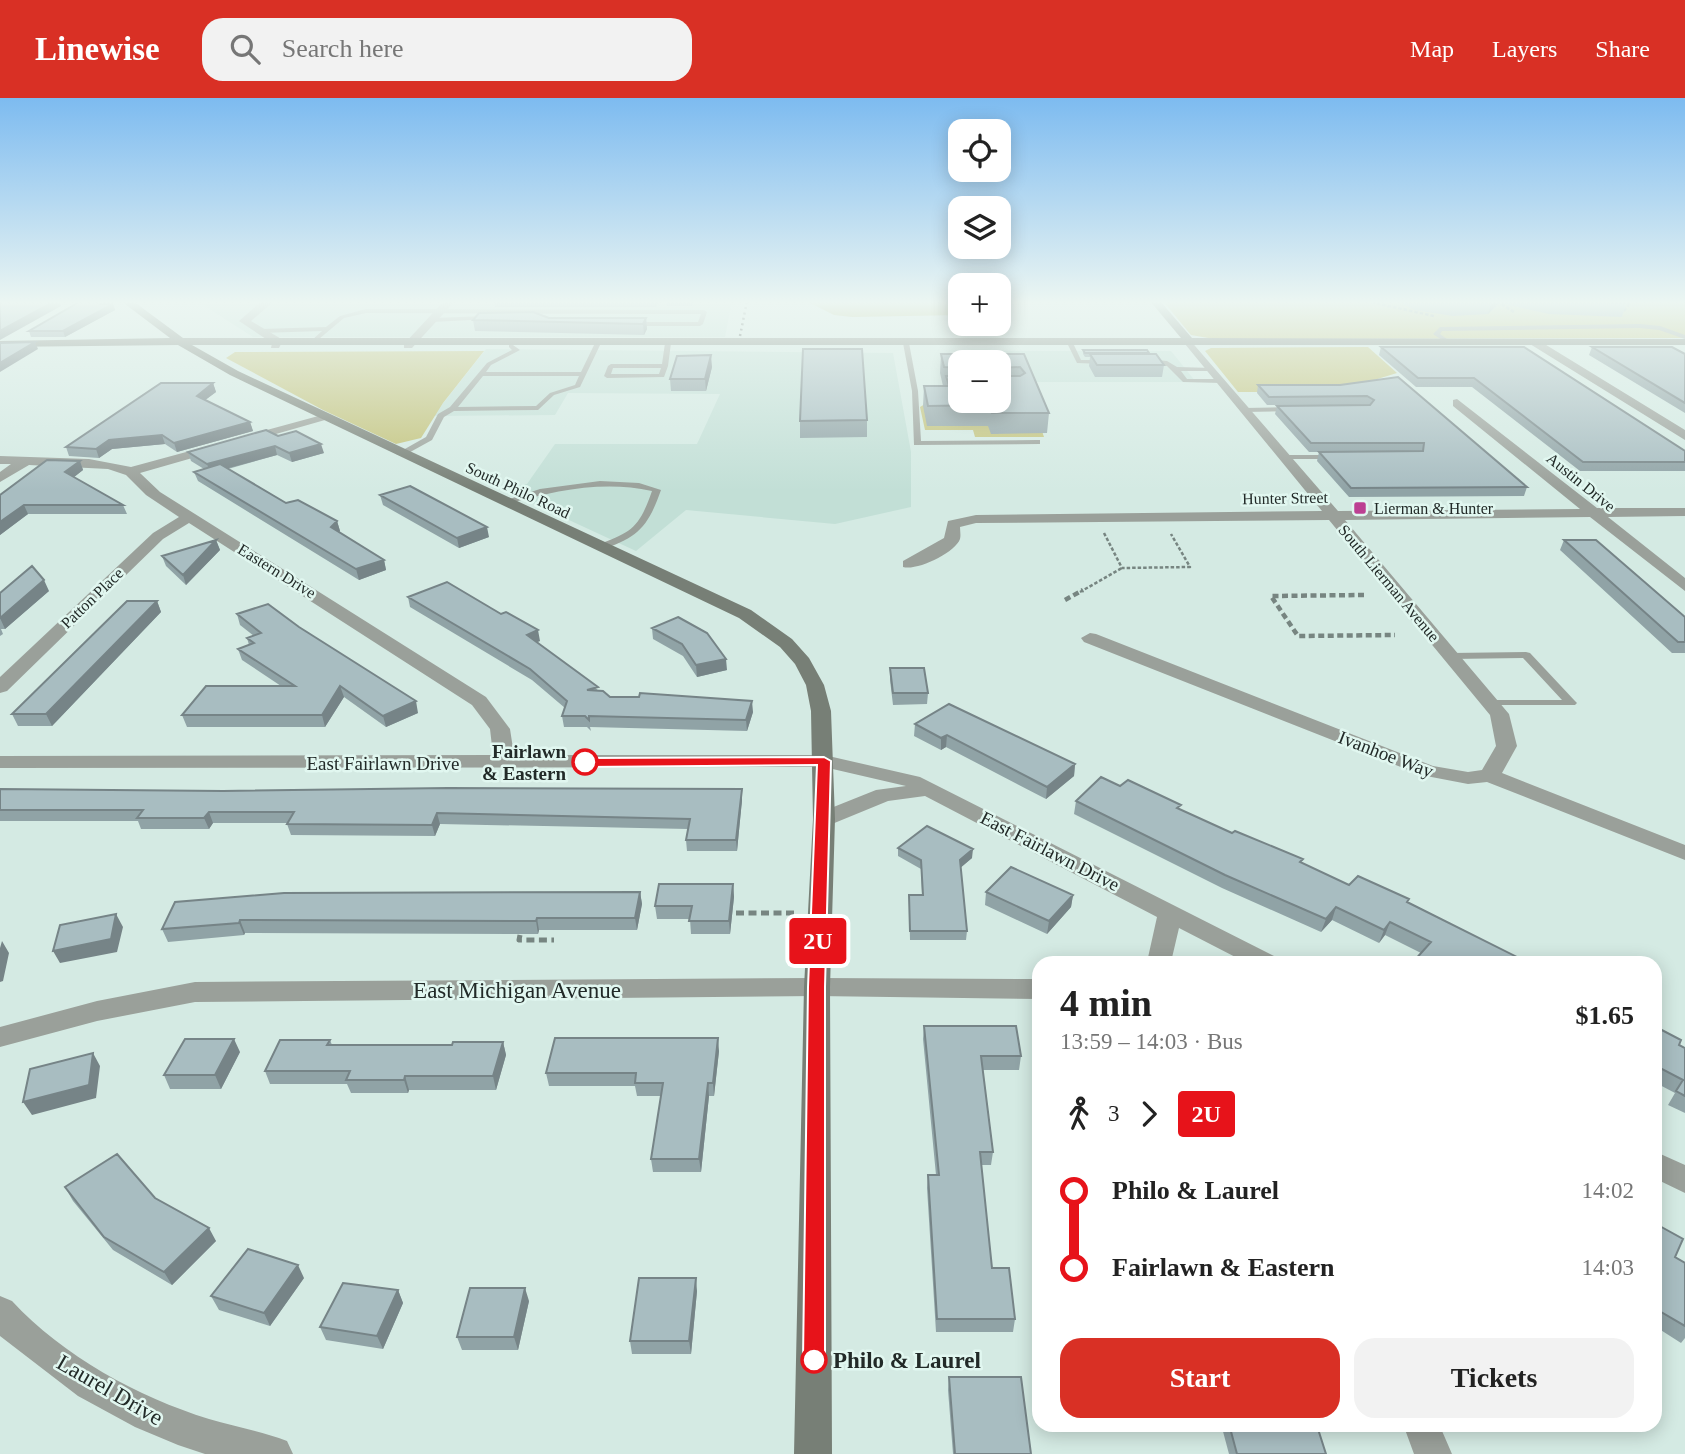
<!DOCTYPE html>
<meta charset="utf-8">
<style>
body{margin:0;font-family:Georgia,serif;background:#f2f2f2;color:#222;height:100vh;display:flex;flex-direction:column;font-size:26px;white-space:nowrap}
*{box-sizing:border-box;margin:0}
p{font-size:23px;color:#767676}
.icon{flex:none;width:38px;height:38px;fill:none;stroke:currentColor;stroke-width:2;stroke-linecap:round;stroke-linejoin:round}
.map{position:relative;flex:1;overflow:hidden}
.drawer{position:absolute;left:1032px;top:858px;width:630px;height:476px;display:flex;flex-direction:column;background:#fff;border-radius:21px;box-shadow:0 4px 18px #0003}
.drawer>*{flex:none}
.badge{padding:0 14px;border-radius:5px;font-size:24px;line-height:46px}
.fabs{position:absolute;left:948px;top:21px;display:grid;gap:14px}
.fabs a{display:grid;place-items:center;width:63px;height:63px;border-radius:14px;background:#fff;box-shadow:0 4px 18px #0003;font-size:35px}
.map>.badge{position:absolute;translate:-50% -50%;box-shadow:0 0 0 4px #fff}
.legs{display:flex;align-items:center;gap:10px;height:77px;padding:0 28px;font-size:23px}
.legs p{margin-inline-start:auto}
.summary{display:flex;align-items:center;justify-content:space-between;height:119px;padding:0 28px}
h1{font-size:38px;font-weight:700;line-height:52px}
.action{display:flex;gap:14px;margin-top:auto;padding:14px 28px}
.action a{flex:1;height:80px;border-radius:21px;background:#d93025;color:#fff;font-size:28px;font-weight:700;line-height:80px;text-align:center}
.action a+a{background:#f2f2f2;color:#222}
ul{padding:0 28px;list-style:none}
li{display:flex;align-items:center;gap:24px;height:77px;font-size:26px}
li i{display:grid;place-items:center;width:10px;height:100%;margin:0 9px;background:currentColor}
li i::after{content:'';width:18px;height:18px;margin:-9px;border:5px solid;border-radius:50%;background:#fff}
li p{margin-inline-start:auto}
li:first-child i{background:linear-gradient(#0000 50%,currentColor 0)}
li:last-child i{background:linear-gradient(currentColor 50%,#0000 0)}
header{display:flex;align-items:center;gap:42px;box-sizing:border-box;height:98px;padding:0 35px;background:#d93025;color:#fff}
header strong{font-size:33px}
nav{display:flex;gap:38px;margin-inline-start:auto;font-size:24px}
.search{width:490px;height:63px;background:#f2f2f2;display:flex;align-items:center;gap:18px;box-sizing:border-box;padding:0 24px;border-radius:21px;color:#767676;font-size:26px}
.map>svg:first-child{display:block}
</style>
<header>
<strong>Linewise</strong>
<div class="search"><svg class="icon" aria-label="search" viewBox="0 0 24 24"><circle cx="10" cy="10" r="6"/><path d="M15 15l6 6"/></svg>Search here</div>
<nav><a>Map</a><a>Layers</a><a>Share</a></nav>
</header>
<div class="map">
<svg width="1685" height="1356" viewBox="0 0 1685 1356">
<rect width="100%" height="100%" fill="#d4eae3"/>
<!-- built -->
<path fill="#c2dfd6" d="M197,203H732L725,239H253Z
M486,251L893,255L911,354V409L835,426L686,412L636,453L504,392L527,386L555,346H697L720,296L568,295L555,317L433,318Z
M982,253H1171L1196,284H999V264L980,257Z"/>
<!-- green -->
<path fill="#c2c177" d="M1163,203H1685V240L1214,241L1191,237Z
M1368,249L1397,275L1335,294H1238L1205,253L1211,250Z
M484,253L443,305L421,340L396,346L323,312L226,260L235,254Z
M1030,297L1044,339H975L973,332H925L920,309L930,303H999Z"/>
<!-- forest -->
<path fill="#aeac5a" d="M806,203H961V217L852,219L834,217Z"/>
<g fill="none" stroke-linecap="round" stroke-linejoin="round">
<!-- path-far2 -->
<path stroke="#778581" stroke-width="2.5" stroke-dasharray="3.5 2" stroke-linecap="butt" d="M1366,203L1434,218
M1497,203L1514,214
M1624,213L1631,203
M1104,435L1122,470L1190,469L1171,436
M1080,494L1122,470"/>
<!-- path-far1 -->
<path stroke="#778581" stroke-width="4.5" stroke-dasharray="6 3.5" stroke-linecap="butt" d="M1364,497L1271,498L1298,538L1395,537
M1065,502L1083,492"/>
<!-- path -->
<path stroke="#778581" stroke-width="5" stroke-dasharray="8 4.5" stroke-linecap="butt" d="M736,815H798
M520,837L519,842H554"/>
<!-- lane -->
<path fill="#9aa09a" fill-rule="evenodd" d="M366,211L704,212L707,214L703,226L700,228H631L628,226L631,224H698L701,216L366,215L344,220L313,246L311,243L322,233L260,235L257,233L260,231L326,229L340,218Z
M488,218L490,221L432,224L429,222L432,220Z
M1640,226L1660,228L1685,237V241L1659,232L1640,230L1442,233L1440,236L1451,244L1448,246L1433,236L1440,229Z
M598,243L601,245L580,289L554,297L538,312L454,313L444,319L432,342L403,358L396,356L426,339L438,316L450,309L487,265L512,252L509,249V247H513L520,252L491,267L486,274H581L595,245ZM483,278H579L575,287L550,295L536,308L458,309Z
M668,243L671,245L668,268L664,279L607,280L604,278L608,268L611,266H662L665,245ZM613,270H661L659,276H611Z
M906,243L909,245L918,293L921,343L1037,342H1040V346L914,347L912,293L903,245Z
M1070,243L1073,245L1081,262H1103L1106,264L1103,266L1077,265L1067,245Z
M1146,261L1167,263L1177,269L1213,270L1214,271L1211,273H1181L1187,281H1221L1224,283L1221,285L1183,284L1167,268L1144,264V262Z
M1293,309L1297,311L1296,313L1244,314L1240,312L1244,310Z
M1281,357H1333L1337,359L1333,361H1284L1280,359Z
M600,383L639,385L661,392C648,429 638,440 600,452L597,451V447C632,434 639,430 652,393C602,382 553,393 504,407L500,404L540,391Z
M1526,554L1530,555L1575,603L1577,605L1575,607H1487L1485,605L1491,602H1562L1523,560L1451,561L1446,558L1451,555Z"/>
<!-- street -->
<path fill="#9aa09a" fill-rule="evenodd" d="M262,203H274L251,223L283,242L279,250H271L272,245L239,223Z
M444,203H455L412,250H404V246Z
M1189,241L1338,413L1580,411L1453,308V302L1457,301L1597,410H1685V418L1608,419L1685,480V493L1590,419L1345,422L1509,616L1517,648L1502,675L1685,747V762L1487,684L1468,686L1421,677L1084,544L1081,540L1090,535L1096,536L1433,668L1468,674L1482,672L1496,648L1490,617L1329,422L976,425L960,429C960,433 961,437 960,441C955,455 917,473 903,469V463L944,440L948,423L976,417L1322,413L1185,246L1184,244Z
M1530,242H1538L1685,332V342L1530,246Z
M322,317L332,320L140,375L160,394L486,599L510,631L514,657H824L920,679L1274,858L1278,864H1245L1179,830L1171,864H1147L1157,819L925,698L888,703L832,726H816L813,721L816,716L876,692L906,688L824,669L0,670V658L493,657L490,631L472,607L189,425L163,441L7,593L0,595V579L153,435L179,419L146,397L126,377L108,371L29,367L0,384V374L11,366H0V358L89,361L131,369Z
M817,880L1040,881V901L817,898L195,904L97,923L0,949V929L97,903L195,884Z
M1656,1054L1685,1067V1095L1656,1081Z
M0,1198L12,1203C63,1258 138,1299 209,1321C235,1329 262,1333 287,1343L293,1356H205L178,1347L135,1329L78,1298L0,1238Z
M1403,1326H1439L1452,1356H1414Z"/>
<!-- secondary -->
<path fill="#777f76" fill-rule="evenodd" d="M121,203H133L183,240H1181L1150,203H1160L1192,240L1685,241V247H192L238,273L751,512L792,541L809,560L824,587L831,613L835,721L830,889L832,1356H794L804,889L813,721L811,613L806,587L795,566L780,549L739,520L230,277L178,247L0,249V243L170,240Z"/>
<!-- rail -->
<path stroke="#3b4542" stroke-width="2.5" stroke-dasharray="2 3.5" stroke-linecap="butt" d="M740,238L747,203"/>
</g>
<!-- wall -->
<path fill="#90a3a6" fill-rule="evenodd" d="M495,203H659L656,209H495Z
M667,203H693L692,208H667Z
M1398,203H1627L1622,219L1549,216L1500,205L1488,216L1453,218L1414,212Z
M109,206H113L115,212L65,239H31L29,233Z
M549,220H646L647,231L644,237L475,233L473,222Z
M1381,249L1685,353V373H1580L1472,289H1416L1379,257Z
M1592,249L1685,256V315L1589,257Z
M1083,252L1149,255V256L1164,267L1162,279H1095L1089,268L1090,259H1085L1083,256Z
M941,256H1024L1049,315L1047,335L991,336L988,328H927L923,308L924,288H943L940,275ZM961,264H999V303H961Z
M712,269L706,293H671L670,281Z
M1398,279L1527,389L1524,398L1349,399L1317,363L1319,354H1327H1309L1275,316L1277,308L1366,307H1267L1257,295L1258,287H1340Z
M213,285L216,294L205,302L250,324L253,333L177,354L165,346L112,351L99,360L69,358L66,349Z
M867,322V339L800,340V323Z
M278,338L324,355L292,364L277,357L228,371L286,405L337,423L340,433L339,434L384,462L386,472L359,482L198,383L194,374L204,371L191,363L188,354Z
M80,363L83,372L74,379L123,407L127,416H28L0,437V397Z
M380,397L489,439L459,450L383,407Z
M216,442L220,452L186,487L166,468L162,458Z
M1564,442L1685,519V555H1672L1560,452Z
M49,493L5,531H1L3,536L0,538V495Z
M408,499L501,516L540,543L537,544L599,593L610,599L753,614L747,633L590,629L591,633L587,629H564L562,618L565,610L532,582L410,509Z
M157,503L161,514L52,628H18L12,616Z
M237,516L299,529L418,615L386,629L344,599L325,629H187L182,617L281,588L242,562L238,551L249,547L247,540L254,538L240,527Z
M652,530L727,572L697,579L683,558L653,541Z
M890,570L928,595L927,606L893,607L890,582Z
M915,626L1075,666L1074,678L1046,701L946,649L941,652L914,638Z
M1120,688L1180,712L1349,787L1408,804L1527,864L1421,855L1385,837L1379,845L1332,822L1321,834L1222,790L1074,716L1076,703Z
M0,691L742,702L737,753H687L686,742L688,731L440,726L435,738L291,737L287,726L288,725H213L209,731H141L138,723H0Z
M898,750L972,760L960,770L967,833L966,842H910L909,797H922L921,771L898,758Z
M733,786L734,799L730,836H691L690,821H657L655,808Z
M640,794L642,806L637,832H539L538,836L245,835L244,837L168,844L162,831L175,804Z
M986,794L1073,797L1071,809L1047,836L985,807Z
M924,928L1021,958L1019,972H983L993,1054L991,1067H981L992,1170L1015,1221L1013,1234H936L927,1090L928,1077H936L923,941Z
M1656,929L1679,947L1685,950V1015L1668,1007L1675,995L1656,985Z
M330,942L332,947H452L503,944L506,957L496,992H409L408,995H351L347,986H270L265,973Z
M719,953L714,998H709L701,1074H653L651,1061L661,998H637L635,988H549L546,975Z
M240,954L221,991H170L164,977Z
M65,1089L155,1100L216,1143L172,1187L113,1152L73,1103Z
M1656,1126L1675,1159L1685,1165V1240L1681,1245L1656,1229Z
M304,1180L270,1228L219,1212L211,1198Z
M398,1192L403,1205L383,1251L326,1242L320,1229Z
M697,1193L691,1256H632L630,1243Z
M529,1203L518,1252H462L457,1239Z
M949,1279L1031,1356H953L948,1292Z
M1221,1326H1289L1291,1331L1326,1356H1229Z"/>
<!-- shaded-wall -->
<path fill="#768487" d="M47,203H60L61,208L0,242V233Z
M105,203H108L110,207L113,206L115,212L65,239L63,233Z
M1492,203H1500L1488,216Z
M646,220L647,231L644,237L643,226Z
M35,244L38,251L0,274V265Z
M711,257L712,269L706,293L705,281Z
M213,285L216,294L200,306L197,298Z
M250,324L253,333L177,354L174,345Z
M162,337L165,346L112,351L99,360L96,351L109,342Z
M321,346L324,355L292,364L289,355Z
M275,348L277,357L210,375L207,366Z
M80,363L83,372L69,383L65,374Z
M24,407L28,416L0,437V424Z
M337,423L340,433L333,439L331,429Z
M487,429L489,439L459,450L457,440Z
M216,442L220,452L186,487L183,477Z
M384,462L386,472L359,482L356,471Z
M44,482L49,493L5,531L0,520Z
M157,503L161,514L52,628L46,616Z
M538,532L540,543L529,547L527,537Z
M726,561L727,572L697,579L696,567Z
M340,588L344,599L325,629L322,617Z
M416,603L418,615L386,629L383,618Z
M752,603L753,614L747,633L746,622Z
M947,637L946,649L941,652V640Z
M1075,666L1074,678L1046,701L1047,689Z
M742,691V702L737,753L736,742Z
M209,714L213,725L209,731L204,720Z
M437,715L440,726L435,738L432,727Z
M973,751L972,760L959,771L960,762Z
M733,786L734,799L730,836L729,823Z
M640,794L642,806L637,832L635,820Z
M1073,797L1071,809L1047,836L1049,823Z
M1336,809L1332,822L1321,834L1326,821Z
M116,816L123,829L117,854L60,865L53,853Z
M537,820L539,832L538,836L536,823Z
M240,822L245,835L244,837L239,825Z
M1390,824L1385,837L1379,845L1384,832Z
M2,843L9,855L3,883L0,884V850Z
M718,940L719,953L714,998L713,985Z
M234,941L240,954L221,991L215,977Z
M503,944L506,957L496,992L493,978Z
M93,955L100,968L96,1000L32,1017L23,1004Z
M405,978L409,992L408,995L404,982Z
M708,985L709,998L701,1074L699,1061Z
M209,1130L216,1143L172,1187L164,1174Z
M298,1167L304,1180L270,1228L264,1215Z
M696,1180L697,1193L691,1256L689,1243Z
M525,1190L529,1203L518,1252L514,1239Z
M398,1192L403,1205L383,1251L377,1238Z"/>
<!-- building -->
<path fill="#a8bdc1" stroke="#768487" stroke-width="2" d="M0,203H55L0,233Z
M81,203H105L101,206H113L63,233H29Z
M1587,203H1627V205Z
M533,214L549,220H646L643,226L473,222L479,215Z
M35,244L0,265V245Z
M1381,249H1524L1685,353V364H1583L1474,280H1418Z
M1592,249H1672L1685,256V305Z
M803,251H862L867,322L800,323Z
M1083,252H1147L1149,255H1085Z
M941,256H1024L1049,315H992L989,307L928,308L924,288H949L946,278H961V303H999V273L1000,278H1020L1025,275L1020,269L999,270V264H961V270L944,269Z
M1090,256H1156L1164,267H1097Z
M711,257L705,281H670L677,258Z
M1398,279L1527,389L1351,390L1319,354L1423,353L1424,345H1311L1277,308L1370,307L1374,302L1367,298L1269,299L1258,287H1340Z
M161,285H213L197,298L250,324L174,345L162,337L109,342L96,351L66,349Z
M266,332L278,338L296,333L321,346L289,355L275,348L207,366L188,354Z
M47,362L80,363L65,374L123,407H24L0,424V397Z
M220,366L286,405L298,402L337,423L331,429L384,462L356,471L194,374Z
M410,388L487,429L457,440L380,397Z
M216,442L183,477L162,458Z
M1564,442H1596L1685,519V544H1678Z
M32,468L44,482L0,520V495Z
M447,484L501,516L506,514L538,532L527,537L598,589L587,592L603,593L610,599H639L640,595L752,603L746,622L589,618V622L585,618H562L567,603L530,571L408,499Z
M127,503H157L46,616H12Z
M268,506L299,529L416,603L383,618L340,588L322,617H182L206,588H295L238,551L254,545L247,540L261,535L237,516Z
M678,519L707,535L726,561L696,567L682,546L652,530Z
M890,570H924L928,595H893Z
M949,606L1075,666L1047,689L947,637L941,640L915,626Z
M1101,679L1120,688L1128,682L1181,707L1177,710L1232,735L1235,733L1303,761L1300,764L1349,787L1358,778L1409,801L1407,804L1527,864H1413L1431,844L1390,824L1384,832L1336,809L1326,821L1225,777L1076,703Z
M448,690L742,691L736,742H686L690,721L437,715L432,727L287,726L294,714H209L204,720H137L143,712H0V691L223,693Z
M927,728L973,751L960,762L967,833H910L909,797H923L921,762L898,750Z
M1011,769L1073,797L1049,823L986,794Z
M659,786H733L729,823H689L692,808H655Z
M640,794L635,820H537L536,823L240,822L239,825L162,831L175,804L284,795Z
M116,816L111,841L53,853L60,827Z
M924,928H1016L1021,958H981L993,1054H980L992,1170H1009L1015,1221H937L928,1077H939Z
M1656,929L1681,942L1679,947L1685,950V998L1676,993L1683,982L1656,968Z
M555,940H718L713,985H708L699,1061H651L663,985H635L636,975H546Z
M185,941H234L215,977H164Z
M280,942H330L327,947H452L453,944H503L493,978H405L404,982H346L350,973H265Z
M93,955L89,987L23,1004L30,971Z
M117,1056L155,1100L209,1130L164,1174L104,1139L65,1089Z
M1656,1126L1683,1141L1675,1159L1685,1165V1228L1656,1211Z
M248,1151L298,1167L264,1215L211,1198Z
M639,1180H696L689,1243H630Z
M343,1185L398,1192L377,1238L320,1229Z
M470,1190H525L514,1239H457Z
M949,1279H1021L1031,1356H955Z
M1229,1326H1289L1291,1331H1318L1326,1356H1237Z"/>
<!-- sky -->
<linearGradient id="sky" x2="0" y2="1"><stop stop-color="#7dbbf0"/><stop offset="0.52" stop-color="#ecf6f2"/><stop offset="1" stop-color="#ecf6f2" stop-opacity="0"/></linearGradient>
<rect width="1685" height="393" fill="url(#sky)"/>
<!-- line-1 -->
<path fill="#e7131a" stroke="#fff" stroke-width="2" d="M824,659L831,663L825,889V1262L822,1270L814,1274L806,1270L803,1262L808,889L817,667L585,669L578,664L585,660Z"/>
<!-- markers -->
<rect fill="#bc4092" stroke="#e1f7f0" stroke-width="2.5" x="1353" y="403" width="14" height="14" rx="3.5"/>
<g fill="#fff" stroke="#e7131a" stroke-width="3.5">
<circle cx="585" cy="664" r="12"/>
<circle cx="814" cy="1262" r="12"/>
</g>
<g text-anchor="middle" dominant-baseline="central" stroke-width="5" stroke-linejoin="round" paint-order="stroke">
<!-- far-street labels -->
<g font-size="16" fill="#222a28" stroke="#e1f7f0">
<text transform="translate(1581 384) rotate(39)">Austin Drive</text>
<text transform="translate(518 392) rotate(25)">South Philo Road</text>
<text transform="translate(1285 400) rotate(-1)">Hunter Street</text>
<text transform="translate(277 473) rotate(32)">Eastern Drive</text>
<text transform="translate(1389 485) rotate(50)">South Lierman Avenue</text>
<text transform="translate(92 500) rotate(-44)">Patton Place</text>
</g>
<!-- far-poi labels -->
<g font-size="16" fill="#222a28" stroke="#e1f7f0" text-anchor="start">
<text x="1374" y="410">Lierman &amp; Hunter</text>
</g>
<!-- stop labels -->
<g font-size="19" font-weight="bold" fill="#222a28" stroke="#e1f7f0" text-anchor="end">
<text x="566" y="653">Fairlawn<tspan x="566" dy="22">&amp; Eastern</tspan></text>
</g>
<!-- street labels -->
<g font-size="19" fill="#222a28" stroke="#e1f7f0">
<text transform="translate(1386 656) rotate(21)">Ivanhoe Way</text>
<text x="383" y="665">East Fairlawn Drive</text>
<text transform="translate(1050 753) rotate(27)">East Fairlawn Drive</text>
</g>
<!-- near-street labels -->
<g font-size="23" fill="#222a28" stroke="#e1f7f0">
<text x="517" y="892">East Michigan Avenue</text>
<text transform="translate(110 1292) rotate(30)">Laurel Drive</text>
</g>
<!-- near-stop labels -->
<g font-size="23" font-weight="bold" fill="#222a28" stroke="#e1f7f0" text-anchor="start">
<text x="833" y="1262">Philo &amp; Laurel</text>
</g>
</g>
</svg>
<div class="fabs">
<a><svg class="icon" aria-label="locate" viewBox="0 0 24 24"><circle cx="12" cy="12" r="6"/><path d="M12 2v4M12 18v4M2 12h4M18 12h4"/></svg></a>
<a><svg class="icon" aria-label="layers" viewBox="0 0 24 24"><path d="M12 4l9 5-9 5-9-5zM3 14l9 5 9-5"/></svg></a>
<a>+</a>
<a>−</a>
</div>
<b class="badge" style="left:818px;top:843px;background:#e7131a;color:#fff">2U</b>
<section class="drawer">
<div class="summary"><div><h1>4 min</h1><p>13:59 – 14:03 · Bus</p></div><b>$1.65</b></div>
<div class="legs"><svg class="icon" aria-label="walk" viewBox="0 0 24 24"><circle cx="13" cy="4" r="2"/><path d="M13 8l-2 6 4 7M11 14l-3 7M7 12l3-4h3l4 4"/></svg>3<svg class="icon" aria-label="forward" viewBox="0 0 24 24"><path d="M9 5l7 7-7 7"/></svg><b class="badge" style="background:#e7131a;color:#fff">2U</b></div>
<ul>
<li><i style="color:#e7131a"></i><b>Philo &amp; Laurel</b><p>14:02</p></li>
<li><i style="color:#e7131a"></i><b>Fairlawn &amp; Eastern</b><p>14:03</p></li>
</ul>
<div class="action"><a>Start</a><a>Tickets</a></div>
</section>
</div>
